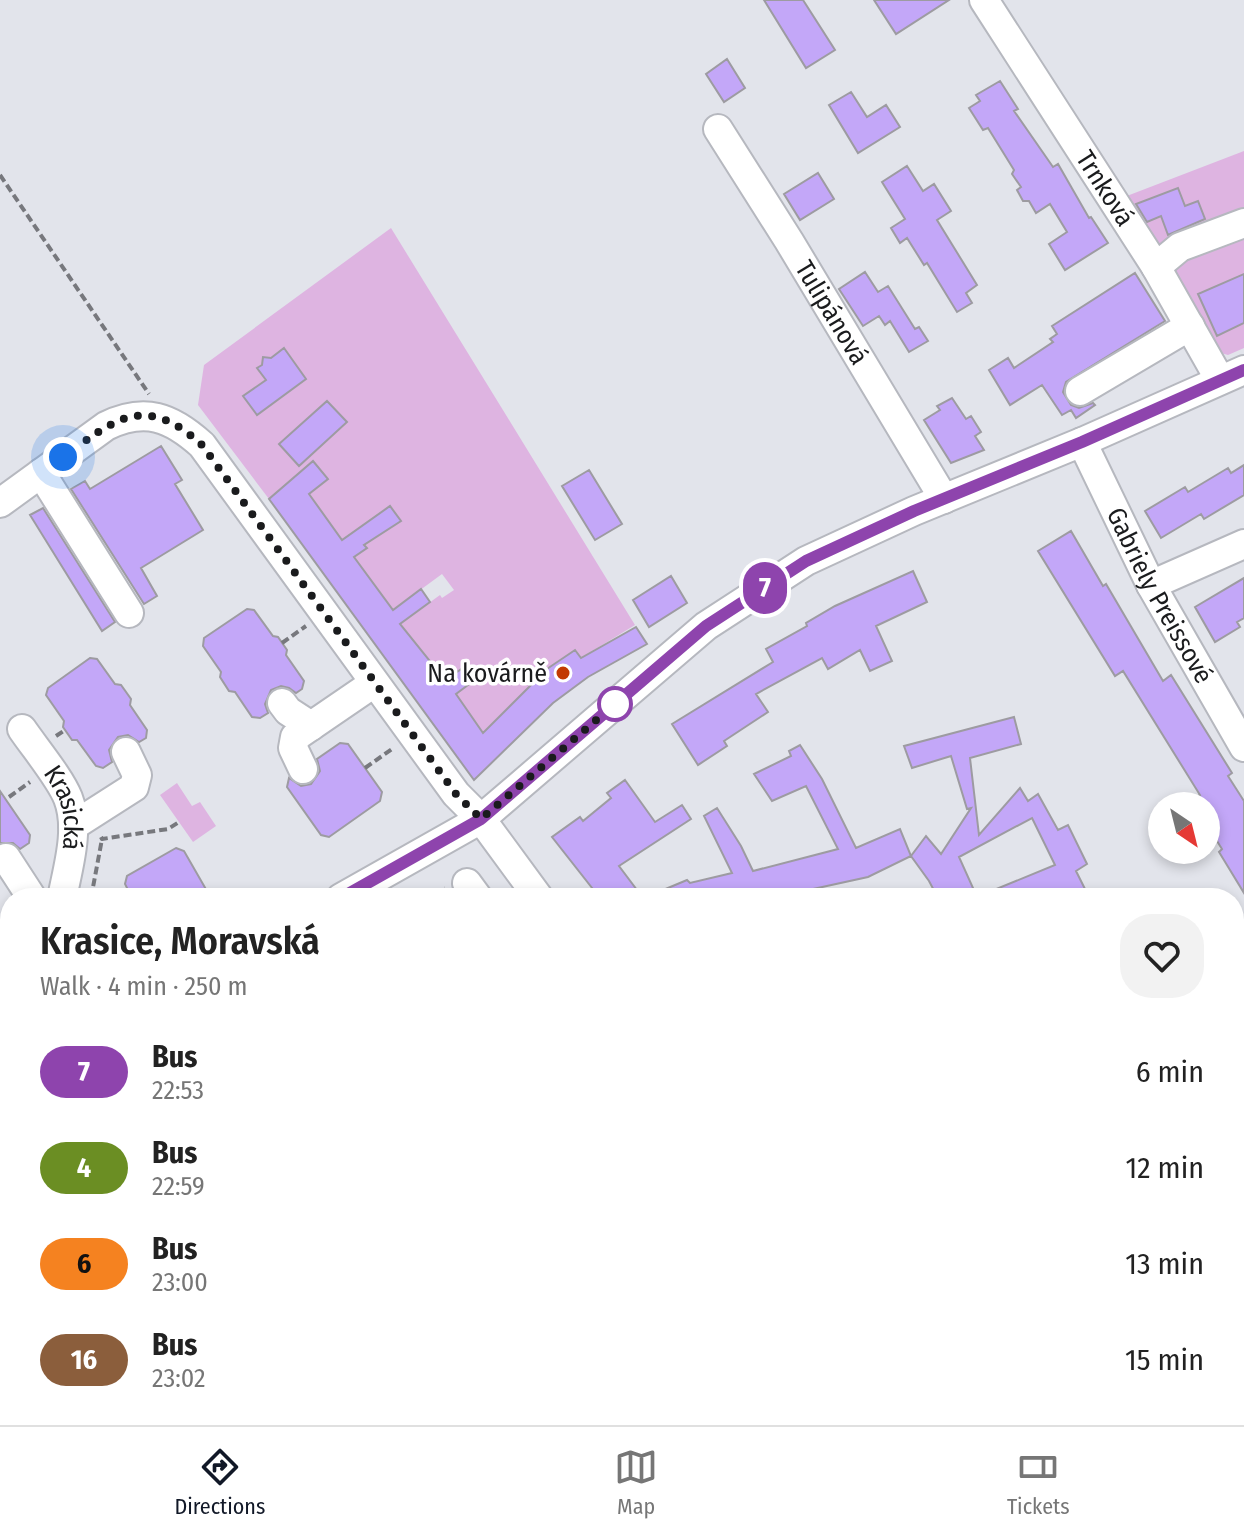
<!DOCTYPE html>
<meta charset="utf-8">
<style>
body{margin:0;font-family:"Fira Sans Condensed",sans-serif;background:#f2f2f2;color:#222;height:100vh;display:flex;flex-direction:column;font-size:30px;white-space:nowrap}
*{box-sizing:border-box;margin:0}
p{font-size:26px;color:#767676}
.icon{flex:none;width:44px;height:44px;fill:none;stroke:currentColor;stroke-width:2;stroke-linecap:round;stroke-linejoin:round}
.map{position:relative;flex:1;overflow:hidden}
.side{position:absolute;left:0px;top:888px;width:1244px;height:538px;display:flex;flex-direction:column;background:#fff;border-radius:32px 32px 0 0;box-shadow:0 4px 12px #0003}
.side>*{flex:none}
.badge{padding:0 16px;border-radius:26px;font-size:28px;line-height:52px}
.needle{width:52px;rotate:145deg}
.controls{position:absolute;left:1148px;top:792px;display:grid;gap:16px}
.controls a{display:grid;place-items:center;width:72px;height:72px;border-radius:50%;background:#fff;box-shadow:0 4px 12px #0003;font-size:40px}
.you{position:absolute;width:40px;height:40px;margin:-20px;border:6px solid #fff;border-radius:50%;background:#1a73e8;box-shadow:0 0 0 12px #1a73e833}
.map>.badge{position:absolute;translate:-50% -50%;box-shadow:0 0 0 4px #fff}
.round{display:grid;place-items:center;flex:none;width:84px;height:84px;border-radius:32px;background:#f2f2f2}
.headline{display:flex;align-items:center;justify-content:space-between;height:136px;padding:0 40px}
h1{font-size:38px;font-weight:600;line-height:60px}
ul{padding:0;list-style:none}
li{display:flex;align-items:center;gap:24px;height:96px;padding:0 40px}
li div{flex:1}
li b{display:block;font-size:30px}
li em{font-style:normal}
li .badge{min-width:88px;font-weight:700;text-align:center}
.tabs{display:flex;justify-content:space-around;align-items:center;height:112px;border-top:2px solid #e0e0e0;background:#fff;font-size:22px;color:#767676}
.tabs a{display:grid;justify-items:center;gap:4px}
.tabs .current{color:#111827}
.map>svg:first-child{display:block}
</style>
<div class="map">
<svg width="1244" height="1425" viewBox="0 0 1244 1425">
<rect width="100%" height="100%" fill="#e2e4eb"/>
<!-- built -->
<path fill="#d3d7e5" d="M10,1317V1416H106L98,1425H0V1320Z
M383,1416H642L648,1423L645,1425H375Z
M668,1416H867L874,1425H657Z"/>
<!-- green -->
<path fill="#deb4e1" d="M1244,151V213L1151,250L1119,199Z
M391,228L635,625L581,658L575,650L538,675L539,677L473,742L456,694L472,681L463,668L445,680L432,662L420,669V650L400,624L440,595L442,598L454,590L442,574L393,610L354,557L366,549L364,545L342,540L309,494L328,479L314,462L269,499L198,405L204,365Z
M1244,230V348L1228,355L1221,353L1170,271V258Z
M177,783L192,806L200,802L216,826L193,842L160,795Z"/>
<!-- water -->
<path fill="#85d9fb" d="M1244,1191V1425H1017L1014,1416H1234V1200Z"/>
<!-- building -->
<path fill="#c3a7f8" stroke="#9d9ba1" stroke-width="2" fill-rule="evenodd" d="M764,0H803L835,50L806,68Z
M874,0H949L896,34Z
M727,59L745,88L724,102L706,74Z
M1000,81L1018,109L1014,111L1053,167L1058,164L1089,218L1091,217L1108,243L1065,270L1049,244L1067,232L1050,204L1036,213L1029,201H1023L1017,190L1021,187L1012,174L1014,170L988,128L983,130L969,108L980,101L976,95Z
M851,92L867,117L886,105L900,127L858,153L829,105Z
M907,166L923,191L934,184L951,211L937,220L977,285L966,293L972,303L957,312L927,263L924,265L907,238L900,243L891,228L905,219L882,182Z
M818,173L834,199L800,220L784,194Z
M1178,188L1185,206L1198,201L1205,219L1168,235L1161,216L1147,222L1136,204Z
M865,272L878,292L888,286L915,329L919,327L928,341L909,352L890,321L885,325L879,316L863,326L839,289Z
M1135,273L1165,321L1066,382L1063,392L1071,405L1079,408L1093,403L1095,405L1076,418L1071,410L1062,415L1042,385L1010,405L989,370L1008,358L1014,368L1053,342L1050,339L1057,334L1052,326Z
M1244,274V323L1217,336L1198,294Z
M284,348L306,379L257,415L243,396L266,380L257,368L262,365L263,357L271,358Z
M952,398L966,419L971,416L981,432L975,436L984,450L951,463L924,420L940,410L937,406Z
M327,401L347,422L299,466L279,444Z
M161,446L182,480L175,484L203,530L141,568L157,596L144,604L71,489L85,481L90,489Z
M313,461L328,479L309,494L342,540L390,506L401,521L364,545L367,548L354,557L393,610L421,589L430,602L400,624L445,680L463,668L472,682L456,694L483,733L539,677L538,675L575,650L581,658L636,627L647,644L588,677L553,703L474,780L269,499Z
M1244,465V495L1204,519L1201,514L1161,538L1145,511L1185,487L1188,492L1228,468L1231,473Z
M589,470L622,524L595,540L562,486Z
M43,508L115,622L102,631L30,515Z
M1071,531L1103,586L1106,584L1163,681L1171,675L1232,773L1228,776L1244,801V893L1219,852L1222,849L1207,825L1210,823L1206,817V806H1199L1194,798L1200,795L1123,671L1115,676L1038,551Z
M913,571L927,602L876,626L892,661L870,671L860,650L828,669L822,658L756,694L768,712L724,741L727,746L698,765L672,724L773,662L766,649L807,626L806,623L835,606Z
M671,576L687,603L649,627L633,600Z
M1244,578V618L1237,622L1240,627L1215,642L1195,607Z
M247,609L254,610L273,636L278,637L287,650L286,655L304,681L302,689L296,693L289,688L281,686L271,690L265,704L268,713L260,718L252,717L235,692L229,691L220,677L221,672L203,646L204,638Z
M90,658L97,659L115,684L121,685L131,699L130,705L147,730L146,738L139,742L128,735L118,737L109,750L112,762L103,768L96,766L77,740H72L63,727L64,721L46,695L48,688Z
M1014,717L1021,744L970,758L979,835L1020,788L1028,801L1038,794L1058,830L1068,825L1087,864L1076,871L1085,889L1063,898H938L929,881L911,856L926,836L941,854L971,808L967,809L951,756L912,768L904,746ZM1032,818L1055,865L977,897L959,857Z
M340,743L348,744L382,792L380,801L329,837L321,835L287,787L289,778L301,786L311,784L320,771L317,759Z
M800,745L822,779L856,848L900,829L911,856L868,877L772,898H644L687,880L690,883L732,873L704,816L717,808L741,846L753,871L838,849L806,786L772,801L754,774L791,756L789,751Z
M625,780L655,822L682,805L691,819L619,866L643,898H600L552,837L580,817L583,821L611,798L607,793Z
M0,791L30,835L29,843L20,849L13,843H0Z
M176,848L184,851L211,898H132L125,884L127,876Z"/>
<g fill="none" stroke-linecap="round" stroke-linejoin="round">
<defs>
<g id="minor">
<path id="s1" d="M984,0L1156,267L1220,380"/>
<path id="s2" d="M718,129L789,241L944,499"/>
<path d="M1156,267L1180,247L1244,223"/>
<path d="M1080,391L1190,326"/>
<path id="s3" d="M1082,442L1151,585L1244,747"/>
<path d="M41,473L129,613"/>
<path d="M0,503L106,426C145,407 171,417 202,445L456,794L481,819L539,898"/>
<path d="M1151,585L1244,544"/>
<path d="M282,703L288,711L311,726"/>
<path id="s4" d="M22,729C35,748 60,778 68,798C80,829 68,867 62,898"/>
<path d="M303,769L293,748L295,737L374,683"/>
<path d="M73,826L134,787L137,775L126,752"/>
<path d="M6,858L32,898"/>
<path d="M467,883L478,898"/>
<path d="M341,898L481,819L706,626L806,561L914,511L1082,442L1244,370"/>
<path d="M0,974L10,968"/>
<path d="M1234,1034L1244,1023"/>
<path d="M0,1110L10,1102"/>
<path d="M0,1183L10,1177"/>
<path d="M413,1416L422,1425"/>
<path d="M501,1416L510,1425"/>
<path d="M596,1416L604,1425"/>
<path d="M916,1416L923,1425"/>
<path d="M323,1425L335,1416"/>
<path d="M761,1425L766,1421L767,1416"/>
</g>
</defs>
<!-- minor casing -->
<use href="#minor" stroke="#b6b8bf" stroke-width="32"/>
<!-- path -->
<path stroke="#77787d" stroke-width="4" stroke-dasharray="8 4" stroke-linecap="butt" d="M0,175L149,394
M282,643L306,626
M56,736L65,730
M365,768L392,749
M9,797L30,782
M101,837L102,839L168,829L179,822
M91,898L102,839
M423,898L445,888
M1234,1190L1244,1181
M0,1316L10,1312
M0,1387L10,1379
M139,1416L147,1425
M267,1416L274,1425
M999,1416L1002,1425
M103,1425L112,1416
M248,1425L260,1416
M370,1425L374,1416"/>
<!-- minor -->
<use href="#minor" stroke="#fff" stroke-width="28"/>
</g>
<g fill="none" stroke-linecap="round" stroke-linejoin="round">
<defs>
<path id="line" d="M341,898L481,819L706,626L806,561L914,511L1082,442L1244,370"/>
</defs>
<!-- line casing -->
<use href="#line" stroke="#fff" stroke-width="18"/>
<!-- line -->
<use href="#line" stroke="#8e44ad" stroke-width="12"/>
<!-- walk -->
<path stroke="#1a1b1d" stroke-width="8" stroke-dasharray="0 14.4" d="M63,457C116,419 144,392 202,445L456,794L481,819L615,704"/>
</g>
<!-- markers -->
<circle fill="#c23a02" stroke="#fff" stroke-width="3" cx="563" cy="673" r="8"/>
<circle fill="#fff" stroke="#8e44ad" stroke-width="4" cx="615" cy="704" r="16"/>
<g text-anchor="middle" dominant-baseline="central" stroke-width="7" stroke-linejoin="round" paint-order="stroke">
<!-- street labels -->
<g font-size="26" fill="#1a1b1d" stroke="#fff">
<text stroke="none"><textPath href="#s1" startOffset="224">Trnková</textPath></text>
<text stroke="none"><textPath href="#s2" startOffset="216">Tulipánová</textPath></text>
<text stroke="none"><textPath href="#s3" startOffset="172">Gabriely Preissové</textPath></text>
<text stroke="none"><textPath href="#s4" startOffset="92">Krasická</textPath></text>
</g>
<!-- poi labels -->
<g font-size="26" fill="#1a1b1d" stroke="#fff" text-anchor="end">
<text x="547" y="673">Na kovárně</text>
</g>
</g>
</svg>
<div class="controls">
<a><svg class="needle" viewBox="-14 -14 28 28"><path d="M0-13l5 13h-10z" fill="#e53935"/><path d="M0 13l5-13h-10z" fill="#767676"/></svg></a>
</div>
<div class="you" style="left:63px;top:457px"></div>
<b class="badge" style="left:765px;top:588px;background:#8e44ad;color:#fff">7</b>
<section class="side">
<div class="headline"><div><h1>Krasice, Moravská</h1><p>Walk · 4 min · 250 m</p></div><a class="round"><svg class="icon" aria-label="heart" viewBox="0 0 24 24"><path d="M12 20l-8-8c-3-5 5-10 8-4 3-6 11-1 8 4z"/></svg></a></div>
<ul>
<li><span class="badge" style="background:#8e44ad;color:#fff">7</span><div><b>Bus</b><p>22:53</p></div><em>6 min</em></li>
<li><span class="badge" style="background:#6b8e23;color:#fff">4</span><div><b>Bus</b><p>22:59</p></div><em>12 min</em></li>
<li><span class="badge" style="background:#f58220;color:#111">6</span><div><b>Bus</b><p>23:00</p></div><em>13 min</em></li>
<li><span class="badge" style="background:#8b5e3c;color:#fff">16</span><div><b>Bus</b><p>23:02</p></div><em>15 min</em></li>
</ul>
</section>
</div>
<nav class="tabs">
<a class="current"><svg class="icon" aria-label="directions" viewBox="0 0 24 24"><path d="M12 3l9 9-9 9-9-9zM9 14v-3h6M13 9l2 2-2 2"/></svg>Directions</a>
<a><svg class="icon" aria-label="map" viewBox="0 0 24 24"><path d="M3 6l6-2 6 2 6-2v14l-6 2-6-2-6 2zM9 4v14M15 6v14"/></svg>Map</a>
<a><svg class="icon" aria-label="tickets" viewBox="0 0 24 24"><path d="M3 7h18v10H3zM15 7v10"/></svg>Tickets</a>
</nav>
